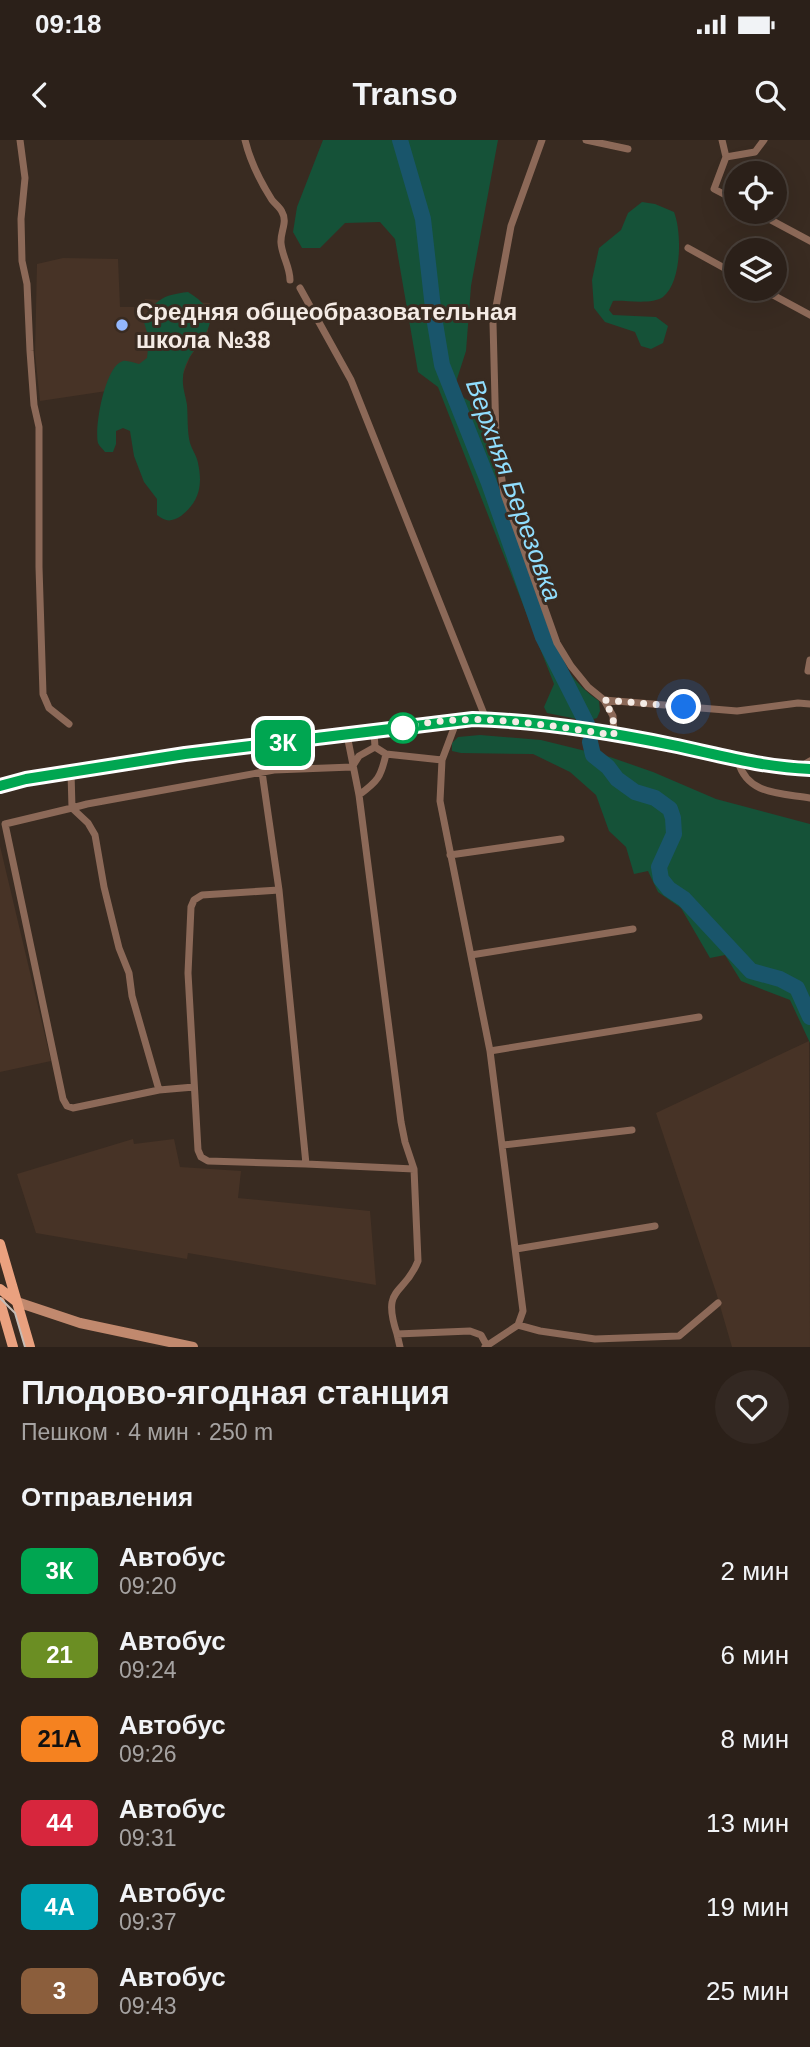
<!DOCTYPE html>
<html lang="ru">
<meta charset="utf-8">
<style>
body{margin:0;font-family:Arial,sans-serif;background:#332822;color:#f1f3f6;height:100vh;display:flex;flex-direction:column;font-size:26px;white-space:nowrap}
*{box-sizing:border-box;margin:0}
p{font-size:23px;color:#a6a3a2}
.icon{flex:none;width:38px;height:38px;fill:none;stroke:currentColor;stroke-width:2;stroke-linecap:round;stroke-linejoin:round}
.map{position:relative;height:1207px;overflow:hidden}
.panel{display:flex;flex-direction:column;background:#2b2019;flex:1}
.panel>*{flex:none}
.badge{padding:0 14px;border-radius:10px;font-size:24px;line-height:46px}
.buttons{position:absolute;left:724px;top:21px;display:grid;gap:14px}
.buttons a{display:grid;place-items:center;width:63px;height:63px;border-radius:50%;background:#2b2019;box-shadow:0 7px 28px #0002,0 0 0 2px #473e38;font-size:35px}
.you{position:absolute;width:35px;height:35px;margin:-18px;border:5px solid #fff;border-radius:50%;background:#1a73e8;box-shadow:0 0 0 10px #1a73e833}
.map>.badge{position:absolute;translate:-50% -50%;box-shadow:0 0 0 4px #fff}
h2{padding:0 21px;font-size:26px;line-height:63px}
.round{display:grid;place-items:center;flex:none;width:74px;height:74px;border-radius:37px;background:#332822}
.overview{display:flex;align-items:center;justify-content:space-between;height:119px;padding:0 21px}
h1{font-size:33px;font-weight:700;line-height:52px}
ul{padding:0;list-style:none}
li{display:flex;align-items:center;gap:21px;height:84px;padding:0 21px}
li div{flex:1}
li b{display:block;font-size:26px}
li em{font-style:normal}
li .badge{min-width:77px;font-weight:700;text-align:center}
.status{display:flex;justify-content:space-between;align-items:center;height:49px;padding:0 35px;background:#2b2019;direction:ltr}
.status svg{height:19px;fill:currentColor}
header{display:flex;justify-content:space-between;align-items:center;height:91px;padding:0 21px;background:#2b2019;font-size:32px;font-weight:700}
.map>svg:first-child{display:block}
</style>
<div class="status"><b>09:18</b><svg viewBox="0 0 49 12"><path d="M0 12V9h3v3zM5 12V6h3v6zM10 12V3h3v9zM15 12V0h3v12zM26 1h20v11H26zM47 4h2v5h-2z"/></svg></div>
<header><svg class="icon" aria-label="back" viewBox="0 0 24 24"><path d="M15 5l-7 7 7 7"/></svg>Transo<svg class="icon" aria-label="search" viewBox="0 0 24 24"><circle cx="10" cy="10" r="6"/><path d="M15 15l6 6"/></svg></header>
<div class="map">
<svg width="810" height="1207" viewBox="0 0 810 1207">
<rect width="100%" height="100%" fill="#392b21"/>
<!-- built -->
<path fill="#473326" d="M63,118L118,119L120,167H141L145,159L210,163L208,192L190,217L182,237L120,249L40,261L35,214L37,124Z
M0,706L51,921L0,932Z
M809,901L810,1207H732L716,1152L656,973Z
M133,999L134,1004L174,999L180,1027L241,1031L238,1058L370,1071L376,1145L188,1113L187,1119L36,1093L17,1034Z"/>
<!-- green -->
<path fill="#155238" d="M323,0H498L471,146L466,211L456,242L457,253C465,260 477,263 483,272C494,291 494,333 500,356C514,404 533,451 549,498C561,523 576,546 599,561L600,571L597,578L587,581L547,573L544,567L554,544L438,247L418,232L395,99L380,82L345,83L320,108H302L293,92L297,67Z
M642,62L655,64L674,72C682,92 682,142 663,157C652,165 626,160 613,161L609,170L613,175L656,177L668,186L663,203L651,209L641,206L635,192L605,182L594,168L592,140L599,108L621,90L628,73Z
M188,152C240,184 184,203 183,238C182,247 186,257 187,265C188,277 187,291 190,303C192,310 197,316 198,323C203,346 199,362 181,376C171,382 166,382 157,375V359L144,342L134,316L130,291L123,288L116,291V304L113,312H105C103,309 99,306 98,303C94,288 105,225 123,221C127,220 134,223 139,224L147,218L149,199L143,179C157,159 163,155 188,152Z
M480,595L541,600L610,617L653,632L716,659L810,684V903L790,860L741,841L725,815L710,818L681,768L658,752L648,731L634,734L626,707L609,691L596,655L570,632L533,614L461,613L452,611V603L458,597Z"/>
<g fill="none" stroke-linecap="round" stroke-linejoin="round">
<!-- river -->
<path stroke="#19556b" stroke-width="16" d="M400,0L423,79L434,177L442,225L489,343L543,497L587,584
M590,602L593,615L608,627L617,639L635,652L655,658L670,669L673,678L674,694L659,727L661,739L669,749L684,759L751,831L780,839L797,848L810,877"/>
<!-- street -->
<path stroke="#8c6958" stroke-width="7" d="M20,0L25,38L21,79L22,121L27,144L30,211L34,265L39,287V427L43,554L49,568L69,584
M245,0C250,21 260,41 272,60C275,64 280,67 282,72C288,82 280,92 281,103C282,116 290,127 290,140
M542,0L511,86L493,183L496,298L504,354L557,503L571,526L588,547L604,560L613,576L614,595
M586,0L628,9
M722,0L726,17L714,49L737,61
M726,17L755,12L764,0
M756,72L810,101
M688,108L737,135
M300,148L351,240L486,579
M762,149L810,175
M810,520L808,531H810
M604,560L737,571L798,563L810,564
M457,580L442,620L440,661L490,911L523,1171L518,1185L485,1207
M374,592L375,607L386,614L442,620
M347,595L359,655L401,982L405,1002L414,1029
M738,621C747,655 780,653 810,658
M798,628L810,621
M71,632L72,668L87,664L274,630L352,627L359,616L375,607
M262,632L279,750L306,1024L208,1021L201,1017L198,1010L188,833L191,767L194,760L202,755L279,750
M359,655C378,641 381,637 386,614
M450,715L561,699
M471,815L633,789
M490,911L699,877
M159,950L132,856L129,833L119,808L104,747L95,695L88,683L72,668L5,684L63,959L67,966L73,968L159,950L194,947
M503,1005L632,990
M306,1024L414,1029L418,1121C404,1157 381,1145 397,1194L470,1191L481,1195L487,1206
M516,1109L655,1086
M518,1185L540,1191L595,1199L679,1196L718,1163
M397,1194L400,1207"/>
<!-- secondary -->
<path stroke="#c1896e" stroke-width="10" d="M17,1162L80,1183L193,1207"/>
<!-- primary -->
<path stroke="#eaa17f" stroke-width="10" d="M0,646L26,639L185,614L473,579C537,581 609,592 672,605C719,615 760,627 810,629
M0,1104L30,1207
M0,1149L17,1162
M0,1162L13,1207"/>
<!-- tram -->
<path stroke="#c6bcb5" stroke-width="2" d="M0,1158L15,1173L25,1207"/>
</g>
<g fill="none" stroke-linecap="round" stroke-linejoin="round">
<defs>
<path id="line" d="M0,646L26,639L185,614L473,579C537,581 609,592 672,605C720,615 760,627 810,629"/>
</defs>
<!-- line casing -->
<use href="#line" stroke="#fff" stroke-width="16"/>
<!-- line -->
<use href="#line" stroke="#00a651" stroke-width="10"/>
<!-- walk -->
<path stroke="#f4ebe5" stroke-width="7" stroke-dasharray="0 12.6" d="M403,588C470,570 544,585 614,595L613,576L604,560L684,567"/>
</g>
<!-- markers -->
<circle fill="#93b7fd" stroke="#392b21" stroke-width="2.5" cx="122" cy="185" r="7"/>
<circle fill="#fff" stroke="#00a651" stroke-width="3.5" cx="403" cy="588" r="14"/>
<g text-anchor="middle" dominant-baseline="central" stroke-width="6" stroke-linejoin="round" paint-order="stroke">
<!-- poi labels -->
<g font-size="24" font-weight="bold" fill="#f4ebe5" stroke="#392b21" text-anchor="start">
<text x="136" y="171">Средняя общеобразовательная<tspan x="136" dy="28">школа №38</tspan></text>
</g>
<!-- water labels -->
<g font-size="26" font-style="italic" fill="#90ddfd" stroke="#392b21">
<text transform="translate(514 350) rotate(70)">Верхняя Березовка</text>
</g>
</g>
</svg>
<div class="buttons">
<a><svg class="icon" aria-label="locate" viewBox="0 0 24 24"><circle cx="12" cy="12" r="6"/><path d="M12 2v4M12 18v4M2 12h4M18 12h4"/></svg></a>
<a><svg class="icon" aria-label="layers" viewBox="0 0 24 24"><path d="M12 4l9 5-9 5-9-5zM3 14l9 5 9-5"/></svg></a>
</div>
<div class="you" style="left:684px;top:567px"></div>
<b class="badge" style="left:283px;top:603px;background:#00a651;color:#fff">3К</b>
</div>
<section class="panel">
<div class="overview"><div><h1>Плодово-ягодная станция</h1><p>Пешком · 4 мин · 250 m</p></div><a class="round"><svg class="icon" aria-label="heart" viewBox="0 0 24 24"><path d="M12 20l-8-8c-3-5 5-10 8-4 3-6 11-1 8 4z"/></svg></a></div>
<h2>Отправления</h2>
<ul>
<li><span class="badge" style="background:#00a651;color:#fff">3К</span><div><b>Автобус</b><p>09:20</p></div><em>2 мин</em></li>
<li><span class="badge" style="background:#6b8e23;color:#fff">21</span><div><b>Автобус</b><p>09:24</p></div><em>6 мин</em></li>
<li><span class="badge" style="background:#f58220;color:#111">21А</span><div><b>Автобус</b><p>09:26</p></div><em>8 мин</em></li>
<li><span class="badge" style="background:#d7263d;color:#fff">44</span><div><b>Автобус</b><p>09:31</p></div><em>13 мин</em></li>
<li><span class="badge" style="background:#00a3b4;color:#fff">4А</span><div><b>Автобус</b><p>09:37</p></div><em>19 мин</em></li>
<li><span class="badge" style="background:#8b5e3c;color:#fff">3</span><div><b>Автобус</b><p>09:43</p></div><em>25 мин</em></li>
</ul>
</section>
